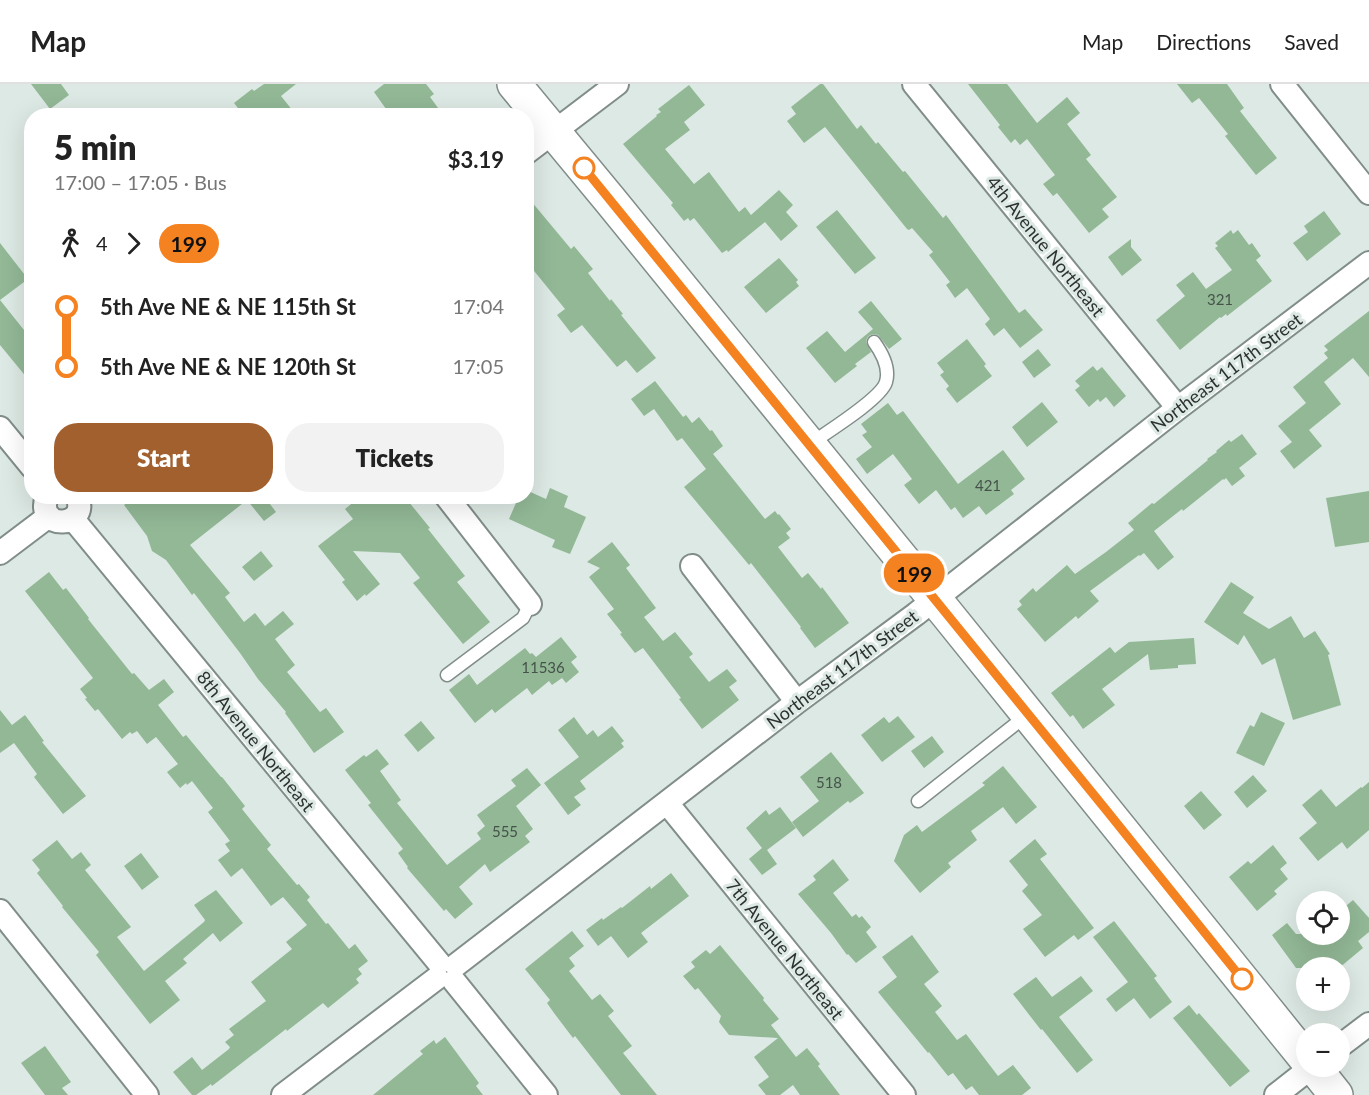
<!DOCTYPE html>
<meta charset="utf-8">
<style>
body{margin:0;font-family:Lato,sans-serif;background:#f2f2f2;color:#222;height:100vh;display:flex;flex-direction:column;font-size:22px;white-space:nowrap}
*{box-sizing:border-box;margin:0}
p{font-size:20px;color:#767676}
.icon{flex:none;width:33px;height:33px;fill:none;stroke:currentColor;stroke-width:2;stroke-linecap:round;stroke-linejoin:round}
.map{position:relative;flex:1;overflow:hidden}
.side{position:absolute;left:24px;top:24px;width:510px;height:396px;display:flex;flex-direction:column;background:#fff;border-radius:24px;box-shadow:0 6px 24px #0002}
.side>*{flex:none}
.badge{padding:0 12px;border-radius:20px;font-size:21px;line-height:39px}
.controls{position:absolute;left:1296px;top:807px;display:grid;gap:12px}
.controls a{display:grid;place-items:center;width:54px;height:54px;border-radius:50%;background:#fff;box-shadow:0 6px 24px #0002;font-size:30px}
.map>.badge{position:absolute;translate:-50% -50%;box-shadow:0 0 0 3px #fff}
.legs{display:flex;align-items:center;gap:9px;height:66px;padding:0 30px;font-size:20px}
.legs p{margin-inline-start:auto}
.summary{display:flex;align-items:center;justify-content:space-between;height:102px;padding:0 30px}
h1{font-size:33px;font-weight:800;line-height:45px}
.action{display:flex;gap:12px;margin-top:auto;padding:12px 30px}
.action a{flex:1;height:69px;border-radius:24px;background:#a3602f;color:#fff;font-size:24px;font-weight:800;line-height:69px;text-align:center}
.action a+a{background:#f2f2f2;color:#222}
ul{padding:0 30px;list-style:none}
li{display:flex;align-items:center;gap:21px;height:60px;font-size:22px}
li i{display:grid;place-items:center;width:9px;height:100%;margin:0 8px;background:currentColor}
li i::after{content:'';width:15px;height:15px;margin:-8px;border:4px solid;border-radius:50%;background:#fff}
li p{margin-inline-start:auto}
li:first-child i{background:linear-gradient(#0000 50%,currentColor 0)}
li:last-child i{background:linear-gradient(currentColor 50%,#0000 0)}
header{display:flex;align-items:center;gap:36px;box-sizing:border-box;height:84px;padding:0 30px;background:#fff;border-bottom:2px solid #e0e0e0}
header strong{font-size:28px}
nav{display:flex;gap:33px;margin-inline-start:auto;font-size:21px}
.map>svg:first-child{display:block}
</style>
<header>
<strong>Map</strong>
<nav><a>Map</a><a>Directions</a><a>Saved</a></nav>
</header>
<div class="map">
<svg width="1369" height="1011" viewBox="0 0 1369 1011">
<rect width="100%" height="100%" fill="#dde9e4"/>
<!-- building -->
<path fill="#92b896" d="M31,0H61L69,11L50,25Z
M264,0H296L281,12L297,32H244L234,19L252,5L254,7Z
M384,0H426L434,10L430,13L444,32H391L374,8Z
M820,0H823L857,45L861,41L876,60L878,58L903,88L905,87L943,134L946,131L1019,229L1025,225L1043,246L1020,264L1004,244L994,252L985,240L990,235L967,204L955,214L946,201L950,198L929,171L933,168L912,144L909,146L907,145L825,43L804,59L787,37L796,30L791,23Z
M968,0H1007L1037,39L1067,13L1080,29L1067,40L1091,71L1086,75L1117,113L1102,125L1109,133L1089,149L1057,109L1053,112L1043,100L1055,91L1027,55L1020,61L1015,55L1011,59L998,43L1000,41Z
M1177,0H1227L1244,24L1240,27L1277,74L1256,91L1225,52L1228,50L1199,14L1192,19Z
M689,1L705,21L684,38L690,46L665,65L694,100L709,88L739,128L745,123L751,131L779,106L793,121L786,128L798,142L781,157L765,138L728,168L727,166L722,169L694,134L690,137L688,134L684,137L671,121L673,119L623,60L657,32L656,31L661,28L658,25Z
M526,111L571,165L574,162L593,185L588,189L610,217L611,215L623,230L621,231L656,274L637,289L626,276L617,283L582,241L571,249L557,231L565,225L526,177Z
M837,126L876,174L855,190L816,143Z
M1324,127L1341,150L1307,177L1293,159L1308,148L1304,142Z
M1231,146L1233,150L1238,146L1249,161L1252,159L1261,172L1256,176L1272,197L1227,232L1226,230L1221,234L1220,233L1180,266L1156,236L1185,212L1176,201L1193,188L1206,205L1232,186L1215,164L1218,162L1215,159Z
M1131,155V163L1142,176L1122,192L1108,173Z
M0,159L28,195L0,216Z
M779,174L798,196L796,198L799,202L766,229L744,203Z
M0,216L32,256V300L0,261Z
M871,217L902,255L889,265L878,251L874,250L870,251L867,254L866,258L871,268L855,280L857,282L835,299L806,264L827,247L845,268L873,245L858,228Z
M1369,227V293L1353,274L1324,298L1341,320L1309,346L1322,362L1294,385L1280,367L1292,358L1278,342L1306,319L1293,303L1328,274L1324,269L1328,266L1324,262Z
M967,255L986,280L984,282L992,292L957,319L946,305L949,302L940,291L944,288L937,279Z
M1038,265L1051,281L1034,294L1022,278Z
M1093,282L1097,287L1102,283L1126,312L1114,323L1106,313L1100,318L1098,315L1089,323L1075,306L1080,302L1075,297Z
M655,297L683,333L686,331L692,339L699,333L710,347L712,346L723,362L713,370L765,435L775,427L778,431L779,430L791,445L786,449L790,454L778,463L802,494L808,489L821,505L822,503L849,539L815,564L800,544L801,543L751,479L749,481L684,403L706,385L682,354L677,357L654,325L644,332L631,315Z
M1042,318L1058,338L1027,363L1012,343Z
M888,319L897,331L903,327L958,400L1003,366L1025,395L1011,406L1014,410L986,431L979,422L963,434L955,423L951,426L936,406L919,420L904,401L912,395L893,370L867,390L856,375L872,363L862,351L867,348L861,340Z
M1242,350L1257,370L1239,384L1245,392L1232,402L1226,394L1224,396L1223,395L1183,427L1182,425L1154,447L1174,473L1158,486L1144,469L1140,472L1139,471L1090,507L1099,517L1078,535L1076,532L1045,558L1017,525L1022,521L1019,517L1033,504L1036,508L1067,481L1075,490L1106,468L1134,446L1128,439L1152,419L1154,420L1208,376L1207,375L1217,368L1216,367L1229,356L1231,358Z
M550,404L568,412L564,423L586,433L570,470L552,463L555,456L509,435L519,412H526V406L546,415Z
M1369,407V458L1335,463L1326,414Z
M136,412H264L276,428L264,437L247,416L190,461L230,509L225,513L244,538L255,529L265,542L283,527L294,540L275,555L295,581L287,588L320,628L326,624L344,648L314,669L285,629L286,628L258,595L240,569L194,509L192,511L166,476L152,467L147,452L124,421Z
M361,412H404L430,444L428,445L465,492L457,498L490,538L463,560L413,499L420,494L400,469L353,467L380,500L366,512L365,510L357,517L342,498L345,496L318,462L353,435L345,425Z
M612,458L630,481L626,484L656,524L644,533L663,557L675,548L693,570L689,573L709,598L727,585L737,597L729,603L739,616L702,645L679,615L681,614L643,564L635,569L620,550L622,549L607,530L614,525L589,493L600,484L587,478Z
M261,467L273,482L254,497L242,483Z
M49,488L63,506L66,504L89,534L88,535L132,590L134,589L149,606L164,595L174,608L158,621L183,653L186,651L221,693H222L245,722L242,725L271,761L267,765L297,801L299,800L310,813L307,816L326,840L328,839L349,865L355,860L368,877L358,885L362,890L356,895L359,899L328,924L323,919L287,947L286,945L212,1002L211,1000L196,1011H192L173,988L192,973L202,986L229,965L230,963L225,958L234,951L229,945L266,917L251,898L292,865L286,858L307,841L283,813L271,822L242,784L231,793L218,776L230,767L225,760L230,757L208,728L213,724L192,697L187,701L186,699L180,704L167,688L178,680L156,653L147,660L137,647L132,650L130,648L122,655L98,625L95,627L85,615L87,614L80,605L93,594L25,507Z
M1231,498L1254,513L1243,529L1269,545L1291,532L1304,554L1315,547L1330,570L1328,571L1341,621L1293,636L1275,574L1262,581L1244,551L1238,561L1204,538Z
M561,553L577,573L571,578L579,588L566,599L562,594L552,601L549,597L532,611L527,604L495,629L492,625L475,639L449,606L469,590L477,601L525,564L530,570L532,569L536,573Z
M1194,554L1196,580L1178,581V584L1150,586L1148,570L1102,605L1115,621L1083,645L1073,631L1070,633L1051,609L1110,563L1115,569L1129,558Z
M0,626L12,641L25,631L44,657L42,658L86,712L63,730L34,693L37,690L14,659L0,669Z
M1261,628L1285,639L1264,682L1236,669L1250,641L1254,643Z
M898,632L915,653L882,678L861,651L884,633L889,639Z
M574,633L587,651L593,646L598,653L612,642L624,657L621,659L624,663L580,697L586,705L574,713L581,721L568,731L544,699L579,673L558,646Z
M421,637L435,654L418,668L404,651Z
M932,652L944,668L924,684L911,667Z
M377,665L389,680L380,687L401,716L397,719L447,781L481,755L477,749L485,742L477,731L516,702L511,696L527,684L541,701L516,722L533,745L525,752L530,758L490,788L485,780L459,803L473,820L455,835L446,825L444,827L407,784L408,783L398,769L403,765L368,721L371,719L345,686L364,671L366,673Z
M831,668L864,709L850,719L848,717L803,753L792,738L819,717L800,693Z
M1003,682L1037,723L1016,740L1003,723L971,747L977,756L948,779L951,783L920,809L894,777L904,751L917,741L922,748L985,701L982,699Z
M1253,691L1267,707L1247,724L1234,708Z
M1369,698V746L1347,765L1342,758L1318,777L1299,754L1317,739L1302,721L1321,705L1336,723L1361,703L1362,704Z
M1201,707L1222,731L1204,746L1184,722Z
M780,723L796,744L767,766L777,780L762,791L749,775L762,764L746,744L766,726L769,731Z
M1035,755L1047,770L1040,775L1094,844L1078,856L1074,851L1045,873L1023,845L1042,831L1022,807L1028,801L1009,777Z
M57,756L72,775L81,768L91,781L85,786L131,843L117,853L144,887L204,838L205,836L194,821L216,806L243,839L220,858L213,849L183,875L187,879L165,897L180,916L150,940L96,871L99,868L62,823L63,822L37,789L40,786L32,776Z
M1273,761L1287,779L1280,785L1288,795L1274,807L1277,810L1257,827L1229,793L1248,777L1251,780Z
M141,769L159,793L142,806L124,782Z
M833,775L849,796L833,809L852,833L856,830L859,834L862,832L871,843L866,848L877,863L856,879L848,870L847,871L831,849L798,810L816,796L813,792Z
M671,789L689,812L641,849L648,858L628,874L611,852L598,862L586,846L602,834L603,836L621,823L622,824L650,802L651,805Z
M1353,816L1369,834V848L1358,857L1363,864L1339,884H1296L1272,851L1287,839L1296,850H1340V827Z
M1114,837L1157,892L1154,894L1172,918L1150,935L1134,914L1116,928L1106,915L1128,898L1093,853Z
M572,847L584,862L569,874L575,882L569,887L592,916L600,910L614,927L608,932L632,962L623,969L657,1011H621L575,952L573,954L554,929L547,919L550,916L525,885Z
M912,851L939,888L924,900L942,922L935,928L957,956L966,950L998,992L1013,981L1031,1004L1022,1011H979L972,1002L966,1006L953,989L948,992L929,968L928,969L878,908L897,893L882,873Z
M720,861L764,914L763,916L779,935L771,941L796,973L807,964L820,980L818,982L840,1011H800L793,1001L780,1011H766L758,1001L769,993L754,973L778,954L729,951L719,938L721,932L698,904L695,906L683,892L695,883L691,878L706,866L710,870Z
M1081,892L1093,907L1059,933L1093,976L1077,989L1042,945L1041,946L1013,910L1036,893L1052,913Z
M1189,921L1197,931L1199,929L1250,987L1230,1003L1173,934Z
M445,953L479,999L476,1002L483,1011H373L423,970L420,967L434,956L436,960Z
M45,962L71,998L62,1004L68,1011H45L21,979Z"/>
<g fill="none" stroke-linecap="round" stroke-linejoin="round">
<defs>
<path id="service" d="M810,360C827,348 881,315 886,298C890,284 882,269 874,258
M447,591L523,534L530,520
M918,717L1027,631"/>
<path id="minor" d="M914,0L1178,324
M1282,0L1369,109
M526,69L617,0
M0,344L32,383
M47,412C34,447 91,445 77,412
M446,412L530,520
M73,435L439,879
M0,469L49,432
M692,482L797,618
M667,719L904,1011
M0,827L147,1011
M456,881L797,618L916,530L1178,324L1369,179
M454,897L546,1011
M1340,962L1369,940
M283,1011L437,894
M1276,1011L1313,982"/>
<path id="secondary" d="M514,0L610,116L947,530L1306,975
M1313,982L1336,1011"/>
</defs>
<!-- service casing -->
<use href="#service" stroke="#818d89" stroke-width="15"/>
<!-- minor casing -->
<use href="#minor" stroke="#818d89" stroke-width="26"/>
<!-- secondary casing -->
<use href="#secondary" stroke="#818d89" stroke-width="36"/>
<!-- service -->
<use href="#service" stroke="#fff" stroke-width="12"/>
<!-- minor -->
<use href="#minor" stroke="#fff" stroke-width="22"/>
<!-- secondary -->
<use href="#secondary" stroke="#fff" stroke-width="33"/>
</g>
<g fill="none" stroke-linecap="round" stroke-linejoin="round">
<defs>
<path id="line-1" d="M584,84L1107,727L1242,895"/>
</defs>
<!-- line-1 casing -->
<use href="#line-1" stroke="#fff" stroke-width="14"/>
<!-- line-1 -->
<use href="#line-1" stroke="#f58220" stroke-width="9"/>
</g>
<!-- markers -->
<g fill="#fff" stroke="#f58220" stroke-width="3">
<circle cx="584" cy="84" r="10"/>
<circle cx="1242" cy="895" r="10"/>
</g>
<g text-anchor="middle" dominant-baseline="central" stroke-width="6" stroke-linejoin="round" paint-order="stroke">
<!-- number labels -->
<g font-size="15" fill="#46534a">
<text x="1220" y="215">321</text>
<text x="988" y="401">421</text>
<text x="543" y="583">11536</text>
<text x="829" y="698">518</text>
<text x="505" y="747">555</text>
</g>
<!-- street labels -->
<g font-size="18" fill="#2d3130" stroke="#dde9e4">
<text transform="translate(1046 162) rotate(51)">4th Avenue Northeast</text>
<text transform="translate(1226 288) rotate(-37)">Northeast 117th Street</text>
<text transform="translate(842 585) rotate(-37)">Northeast 117th Street</text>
<text transform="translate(256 657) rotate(51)">8th Avenue Northeast</text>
<text transform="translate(785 865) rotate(51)">7th Avenue Northeast</text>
</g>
</g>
</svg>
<div class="controls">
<a><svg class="icon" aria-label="locate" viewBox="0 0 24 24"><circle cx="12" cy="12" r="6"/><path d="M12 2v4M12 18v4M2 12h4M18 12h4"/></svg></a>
<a>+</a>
<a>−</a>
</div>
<b class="badge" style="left:914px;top:489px;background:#f58220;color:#111">199</b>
<section class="side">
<div class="summary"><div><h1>5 min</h1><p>17:00 – 17:05 · Bus</p></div><b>$3.19</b></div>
<div class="legs"><svg class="icon" aria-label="walk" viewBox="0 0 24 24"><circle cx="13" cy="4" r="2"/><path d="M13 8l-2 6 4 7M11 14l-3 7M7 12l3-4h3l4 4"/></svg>4<svg class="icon" aria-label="forward" viewBox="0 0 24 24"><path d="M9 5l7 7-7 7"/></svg><b class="badge" style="background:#f58220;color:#111">199</b></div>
<ul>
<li><i style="color:#f58220"></i><b>5th Ave NE &amp; NE 115th St</b><p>17:04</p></li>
<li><i style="color:#f58220"></i><b>5th Ave NE &amp; NE 120th St</b><p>17:05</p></li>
</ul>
<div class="action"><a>Start</a><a>Tickets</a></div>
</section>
</div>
